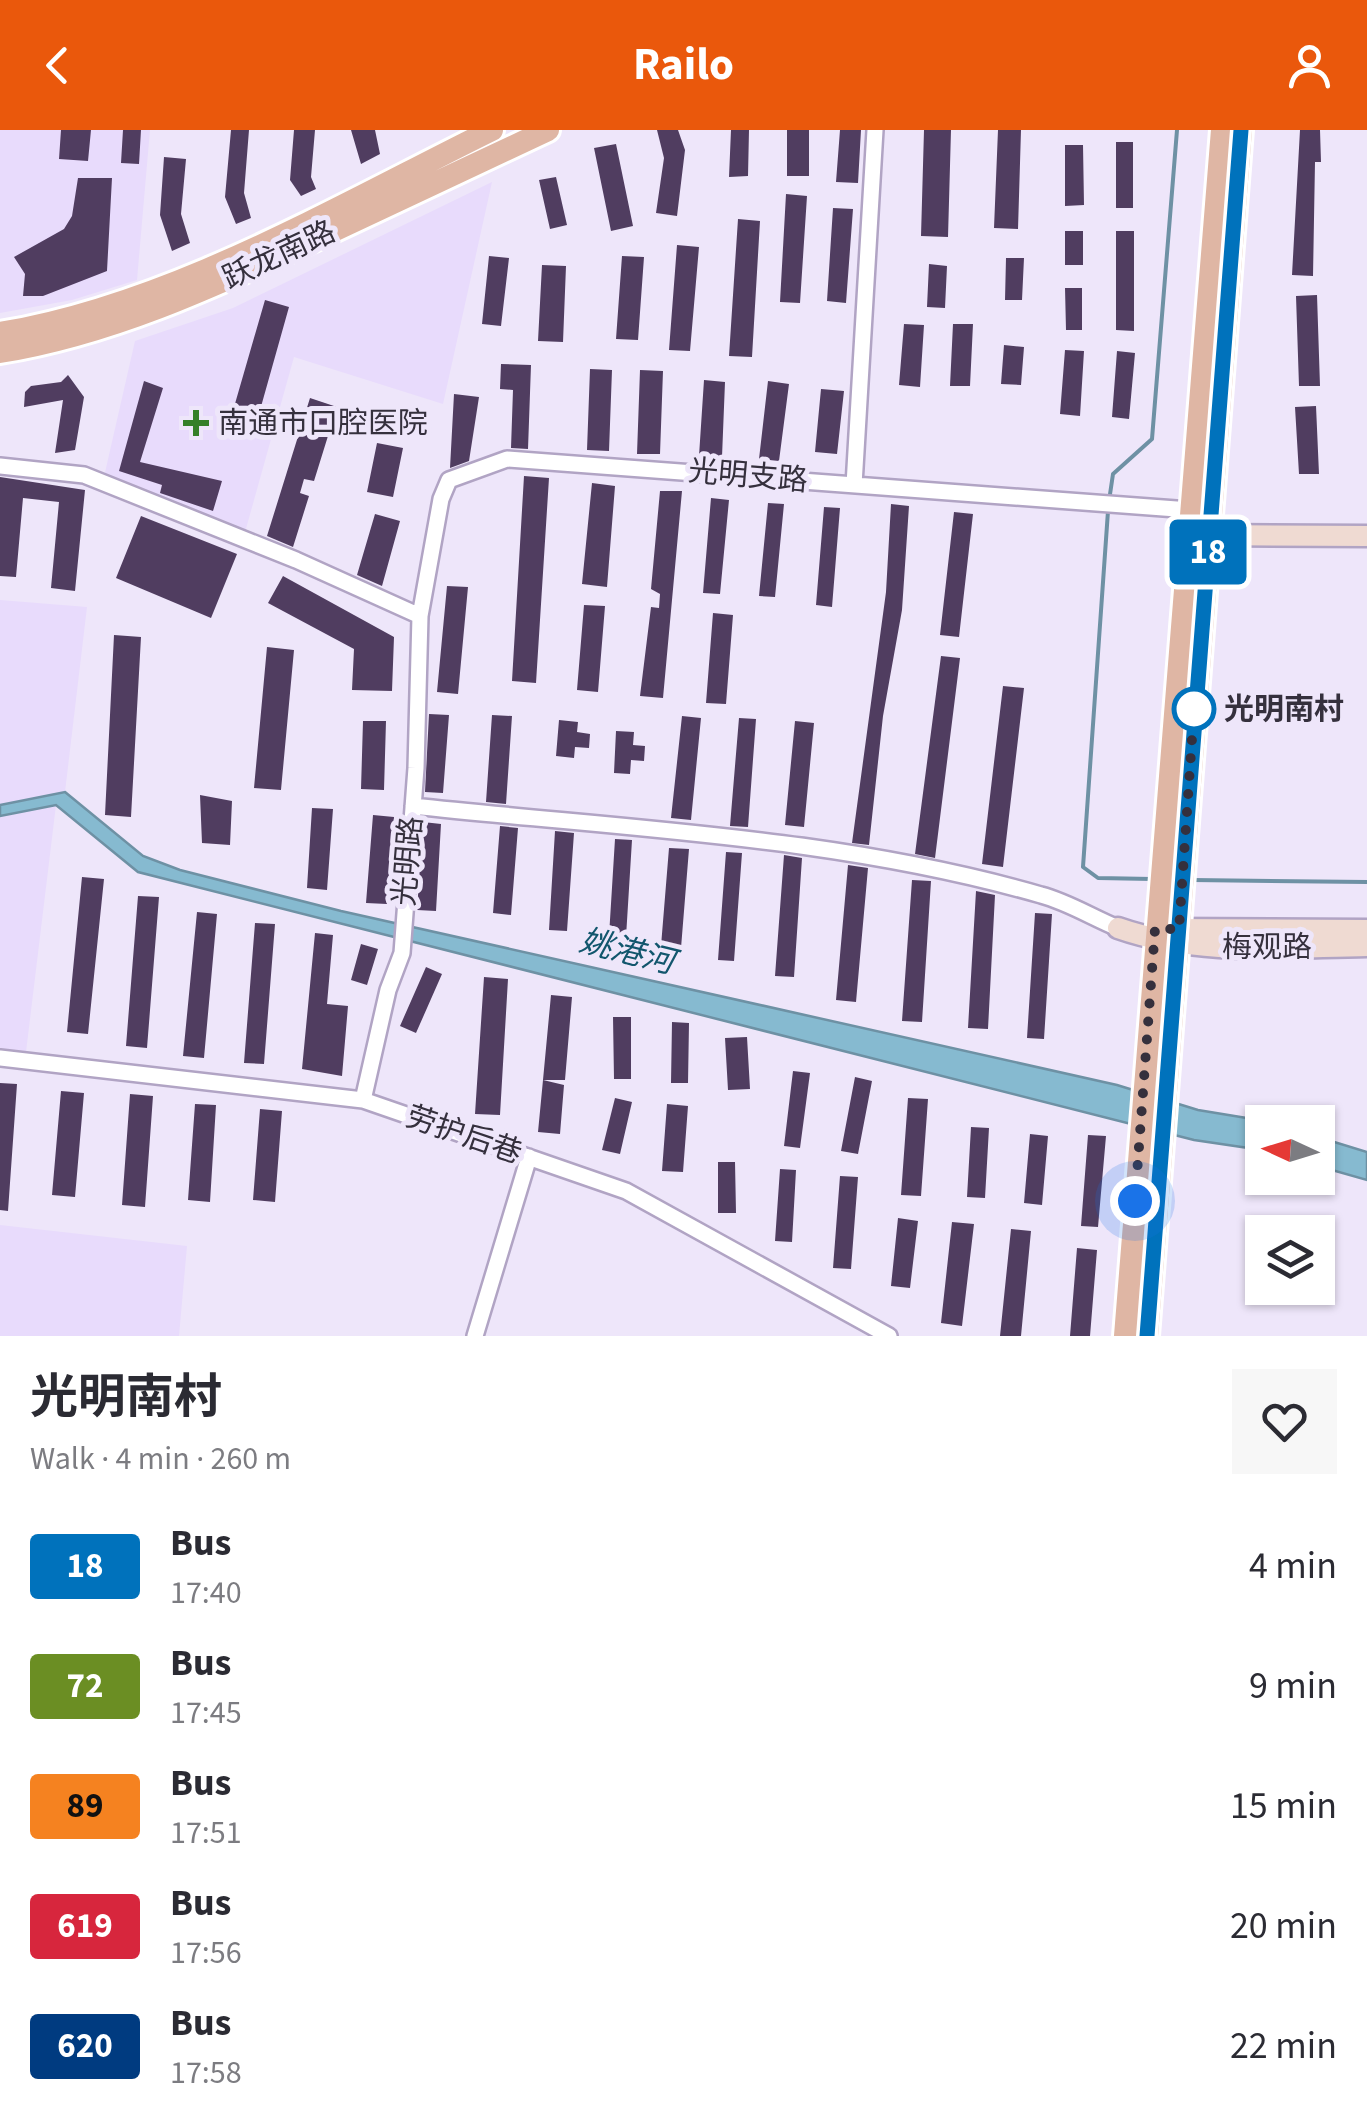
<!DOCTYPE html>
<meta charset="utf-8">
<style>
body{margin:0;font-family:"Source Sans 3","Noto Sans SC",sans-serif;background:#f7f7f7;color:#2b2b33;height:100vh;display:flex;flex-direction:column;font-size:38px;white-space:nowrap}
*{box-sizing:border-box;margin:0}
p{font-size:32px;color:#7c7c81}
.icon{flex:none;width:55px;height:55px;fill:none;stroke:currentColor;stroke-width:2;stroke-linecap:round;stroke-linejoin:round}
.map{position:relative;height:1206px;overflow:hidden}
.side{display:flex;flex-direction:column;background:#fff;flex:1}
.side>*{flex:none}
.badge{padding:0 20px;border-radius:8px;font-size:35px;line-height:65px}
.needle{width:65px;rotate:274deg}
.tools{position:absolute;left:1245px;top:975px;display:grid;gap:20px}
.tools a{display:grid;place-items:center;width:90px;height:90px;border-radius:0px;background:#fff;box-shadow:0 2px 8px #0004;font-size:50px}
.you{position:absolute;width:50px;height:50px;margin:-25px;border:8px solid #fff;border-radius:50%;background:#1a73e8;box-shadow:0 0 0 15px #1a73e833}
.map>.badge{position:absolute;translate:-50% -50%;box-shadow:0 0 0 5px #fff}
.round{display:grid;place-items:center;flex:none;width:105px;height:105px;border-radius:0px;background:#f7f7f7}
.head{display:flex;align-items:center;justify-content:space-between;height:170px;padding:0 30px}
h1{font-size:48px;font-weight:700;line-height:75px}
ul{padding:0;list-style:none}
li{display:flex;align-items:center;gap:30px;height:120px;padding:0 30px}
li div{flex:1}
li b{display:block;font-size:38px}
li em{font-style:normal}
li .badge{min-width:110px;font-weight:700;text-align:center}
header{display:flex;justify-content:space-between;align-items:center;height:130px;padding:0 30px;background:#ea580c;color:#fff;font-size:45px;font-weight:700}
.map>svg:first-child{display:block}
</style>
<header><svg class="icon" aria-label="back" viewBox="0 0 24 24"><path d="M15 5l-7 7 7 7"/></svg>Railo<svg class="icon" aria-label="person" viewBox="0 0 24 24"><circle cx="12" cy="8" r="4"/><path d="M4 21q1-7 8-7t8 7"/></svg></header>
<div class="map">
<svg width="1367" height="1206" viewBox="0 0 1367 1206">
<rect width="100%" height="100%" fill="#eee6fa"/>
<!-- built -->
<path fill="#e8dbfc" d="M0,0H150L137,150L72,170L0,183Z
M492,52L443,274L294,227L242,413L101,360L135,211L233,178Z
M0,470L87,477L65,662L0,675Z
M56,675L26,922L0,920V686Z
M0,1095L187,1116L179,1206H0Z"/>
<!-- water -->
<path fill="#86bad0" stroke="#6e91a4" stroke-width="2.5" d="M65,662L143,726L180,740L341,781L1117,955L1198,980L1271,992H1262V1020L1194,1010L138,742L56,675L0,686V675Z
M1318,1007L1367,1022V1050L1318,1036Z"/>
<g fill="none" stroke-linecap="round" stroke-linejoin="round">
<!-- stream -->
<path stroke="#6e91a4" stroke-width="4" d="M1109,371L1113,344L1152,309L1177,0
M1108,381L1083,737L1098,748L1152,749
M1192,750L1367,752"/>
</g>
<!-- building -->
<path fill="#503d60" d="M61,0H91L88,31L59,29Z
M123,0H141L139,34L121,33Z
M231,0H249L244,63L251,88L236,94L225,67Z
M294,0H315L311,47L316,59L301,66L290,50Z
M351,0H375L380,24L361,34Z
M657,0H678L685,20L677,86L656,83L664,28Z
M731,0H749L748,46L729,47Z
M787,0H809V46H787Z
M840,0H861L858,53L836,52Z
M924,0H951L948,107L921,106Z
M998,0H1021L1018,99L994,98Z
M1300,0H1320L1321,32H1315L1313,146L1292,145Z
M1116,12H1133V78H1116Z
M616,14L633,96L611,101L594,18Z
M1065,15H1083L1084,75L1065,76Z
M164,27L186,29L181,84L190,113L172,121L160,85Z
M556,47L567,95L550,99L539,50Z
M78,48H112L107,141L43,166H23L25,144L14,127L64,99L72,86Z
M786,64L807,66L800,173L780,172Z
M833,78L853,79L846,173L827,171Z
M738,89L760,91L752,227L729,226Z
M1065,101H1083V135H1065Z
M1116,101H1134V201L1116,200Z
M677,115L699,117L690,221L669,220Z
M489,126L509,128L501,196L482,194Z
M622,126L644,127L638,210L616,209Z
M1006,128H1024L1022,170H1005Z
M929,134L947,136L945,178L927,177Z
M542,135L566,136L563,212L538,211Z
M1065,158H1082V200H1066Z
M1317,165L1320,256H1299L1296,166Z
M265,170L289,177L255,298L230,291Z
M904,194L924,195L920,257L899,255Z
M953,194H973L970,256H950Z
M1004,215L1024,217L1021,255L1001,254Z
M1065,220L1084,221L1080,286L1060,284Z
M1117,221L1135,223L1129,289L1112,287Z
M501,234L531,235L528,319L511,318L513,260L500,259Z
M590,239L612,240L609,321L587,320Z
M640,240L663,241L660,324H637Z
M68,245L84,267L75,320L55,323L63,270L24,277L25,262L31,256L61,252Z
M704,250L725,252L722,327L699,326Z
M144,251L163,258L140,332L222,351L213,381L160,363L162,355L119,341Z
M768,251L789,254L779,331L759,329Z
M821,259L844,261L837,324L815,322Z
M454,264L479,267L469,331L450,338Z
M310,268L337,277L314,351L304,349L300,363L309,366L293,417L267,406Z
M1316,276L1319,344H1299L1295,277Z
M377,313L403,318L393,367L367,362Z
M524,346L549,348L536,553L512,551Z
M0,347L85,360L75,461L51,458L59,372L23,368L16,447L0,446Z
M592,353L615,356L607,457L582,454Z
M660,361H682L663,568L640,566L651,477L659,478L660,464L651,459Z
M711,368L729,370L720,464L703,463Z
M768,373L784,374L775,467L759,466Z
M891,374L909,376L902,480L883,586L869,715L852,713L886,462Z
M824,377L840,378L832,477L816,475Z
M954,382L973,384L959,507L940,505Z
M375,384L400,391L382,456L357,445Z
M141,386L237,424L211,488L116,448Z
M283,446L394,507L392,561L352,560L354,519L268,473Z
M447,456L468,457L458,564L437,562Z
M584,475L605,476L598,562L577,560Z
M713,483L733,485L726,574L706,573Z
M114,505L141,507L131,687L105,685Z
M267,517L294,520L281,660L254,658Z
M941,526L960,528L935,728L915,724Z
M1003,556L1024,558L1003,737L982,734Z
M429,584L449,585L443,663L425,662Z
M492,585L512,586L506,674L486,672Z
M682,586L701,588L691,690L671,688Z
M739,588L756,589L748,697L730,696Z
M559,590L578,592L577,602L590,604L589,618L575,617L574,628L556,626Z
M363,591H386L384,660L361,659Z
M795,591L814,593L804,697L785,695Z
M616,601L634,602L633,615L645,616L644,631L631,630L630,644L614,643Z
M200,665L232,671L230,715L202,713Z
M312,678L333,679L327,760L307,758Z
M373,685L394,687L387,774L366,773Z
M423,692L441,694L436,781L417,780Z
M500,696L518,698L511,785L493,783Z
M555,701L574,703L567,801L549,800Z
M615,709L632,710L626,807L609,806Z
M669,718L689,719L681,818L661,816Z
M726,722L742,723L734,831L718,830Z
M784,725L802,728L794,847L775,846Z
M848,735L868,738L856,872L836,870Z
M82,747L104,749L88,904L67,902Z
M912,750L931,751L922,892L902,891Z
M976,761L995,765L988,899L968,898Z
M138,766L159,767L147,918L126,916Z
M197,782L217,784L204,928L183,926Z
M1035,783L1052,784L1044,909L1027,908Z
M255,793L275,794L264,934L244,933Z
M315,803L333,805L327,874L348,876L342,946L302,939Z
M361,814L378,819L367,855L351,850Z
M426,837L442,844L416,903L400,896Z
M484,847L508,849L500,985L475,984Z
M551,865L572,867L565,950H543Z
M613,887H631V949H614Z
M672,892L689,893L688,953H671Z
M747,907L750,959L728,960L725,908Z
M793,941L810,943L800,1018L784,1016Z
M855,947L872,951L858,1024L841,1021Z
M543,950L564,955L560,1004L538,1002Z
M0,953L17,954L8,1081L0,1080Z
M61,961L84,963L75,1067L52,1065Z
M130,964L153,966L145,1077L122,1075Z
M615,968L632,972L620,1024L602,1020Z
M908,968L928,969L921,1066L901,1065Z
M195,974L216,975L210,1072L188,1070Z
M667,974L688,976L683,1042L662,1041Z
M260,979L282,981L275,1072L253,1070Z
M971,997L989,998L985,1068L967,1067Z
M1030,1004L1048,1006L1042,1075L1024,1073Z
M1088,1005L1106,1006L1098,1097L1081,1096Z
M718,1032H735L736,1083H718Z
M780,1039L796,1040L792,1112L775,1111Z
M840,1046L858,1047L851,1139L833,1138Z
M898,1088L918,1091L910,1158L891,1156Z
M952,1092L974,1094L962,1196L941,1193Z
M1011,1099L1031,1101L1021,1206H1000Z
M1077,1118L1097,1120L1090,1206H1070Z"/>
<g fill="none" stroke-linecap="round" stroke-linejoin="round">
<defs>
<path id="street" d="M0,336L84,345L296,430L420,486
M854,355L875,0
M413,676C624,699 836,706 1041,765C1068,772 1093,788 1118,798
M0,928L363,970L626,1061L889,1206
M363,970L388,860L402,823L416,638L420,486L441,369L449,350L507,329L1190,380
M475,1206L529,1027"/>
<path id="secondary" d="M1209,405L1367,406
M1118,798C1198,826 1284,817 1367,816
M1164,799L1367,800"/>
<path id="primary" d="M0,203C171,175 338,76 492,0
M0,222C111,204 212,157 314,110C392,73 470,37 548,0
M1125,1206L1222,0
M1147,1206L1241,0"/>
</defs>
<!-- street casing -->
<use href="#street" stroke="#b1a4c4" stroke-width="20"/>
<!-- secondary casing -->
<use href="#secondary" stroke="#b1a4c4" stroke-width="25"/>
<!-- primary casing -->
<use href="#primary" stroke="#fff" stroke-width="28"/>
<!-- street -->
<use href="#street" stroke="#fff" stroke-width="15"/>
<!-- secondary -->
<use href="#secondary" stroke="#efdad2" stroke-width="20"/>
<!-- primary -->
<use href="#primary" stroke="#dfb6a4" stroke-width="22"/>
</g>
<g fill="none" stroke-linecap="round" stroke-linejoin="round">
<defs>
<path id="line" d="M1147,1206L1241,0"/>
</defs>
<!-- line casing -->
<use href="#line" stroke="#fff" stroke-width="22"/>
<!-- line -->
<use href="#line" stroke="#0072bc" stroke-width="15"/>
<!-- walk -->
<path stroke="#35303d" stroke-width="10" stroke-dasharray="0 18" d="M1135,1071L1155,799H1179L1194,579"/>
</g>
<!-- markers -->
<path fill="#358028" stroke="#eee6fa" stroke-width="4" d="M191 278h10v10h10v10h-10v10h-10v-10h-10v-10h10z"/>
<circle fill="#fff" stroke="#0072bc" stroke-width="5" cx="1194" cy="579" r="20"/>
<g text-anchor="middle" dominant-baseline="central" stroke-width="10" stroke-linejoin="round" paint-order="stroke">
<!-- street labels -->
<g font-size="30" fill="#35303d" stroke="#eee6fa">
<text transform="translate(279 125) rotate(-25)">跃龙南路</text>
<text transform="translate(748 346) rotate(5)">光明支路</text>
<text transform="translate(408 731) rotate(-85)">光明路</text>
<text x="1267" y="817">梅观路</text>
<text transform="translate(464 1005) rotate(19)">劳护后巷</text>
</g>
<!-- poi labels -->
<g font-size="30" fill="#35303d" stroke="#eee6fa" text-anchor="start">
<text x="218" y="293">南通市口腔医院</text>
</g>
<!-- stop labels -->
<g font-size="30" font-weight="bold" fill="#35303d" stroke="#eee6fa" text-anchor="start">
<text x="1224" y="579">光明南村</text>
</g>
<!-- water labels -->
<g font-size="32" font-style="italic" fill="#12566d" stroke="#eee6fa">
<text transform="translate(627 822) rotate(14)">姚港河</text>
</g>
</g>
</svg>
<div class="tools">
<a><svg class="needle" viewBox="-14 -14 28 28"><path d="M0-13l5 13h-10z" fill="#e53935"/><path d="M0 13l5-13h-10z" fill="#7c7c81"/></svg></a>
<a><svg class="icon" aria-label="layers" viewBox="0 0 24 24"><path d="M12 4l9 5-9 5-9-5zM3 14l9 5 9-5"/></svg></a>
</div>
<div class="you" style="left:1135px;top:1071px"></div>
<b class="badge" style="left:1208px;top:422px;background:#0072bc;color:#fff">18</b>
</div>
<section class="side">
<div class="head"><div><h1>光明南村</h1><p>Walk · 4 min · 260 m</p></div><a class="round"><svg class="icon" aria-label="heart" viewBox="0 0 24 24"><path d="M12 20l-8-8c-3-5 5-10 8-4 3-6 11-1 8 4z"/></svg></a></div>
<ul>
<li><span class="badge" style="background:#0072bc;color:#fff">18</span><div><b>Bus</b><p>17:40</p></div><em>4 min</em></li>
<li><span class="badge" style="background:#6b8e23;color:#fff">72</span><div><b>Bus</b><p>17:45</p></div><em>9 min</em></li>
<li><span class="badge" style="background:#f58220;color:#111">89</span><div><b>Bus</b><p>17:51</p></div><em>15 min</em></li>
<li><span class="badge" style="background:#d7263d;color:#fff">619</span><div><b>Bus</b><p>17:56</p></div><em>20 min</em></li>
<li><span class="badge" style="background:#003b80;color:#fff">620</span><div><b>Bus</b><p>17:58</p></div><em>22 min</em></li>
</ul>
</section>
